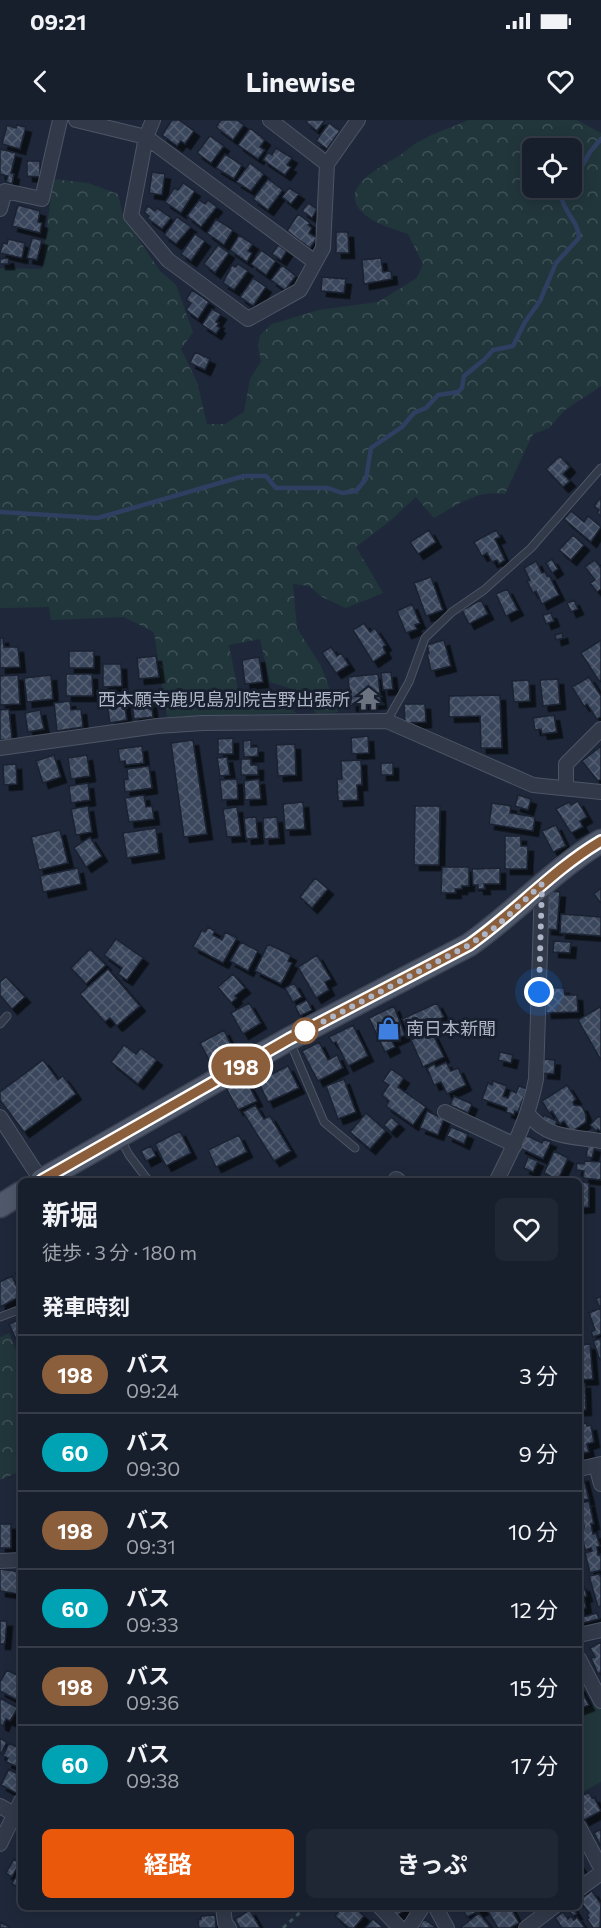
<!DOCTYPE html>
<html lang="ja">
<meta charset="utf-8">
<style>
body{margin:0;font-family:Commissioner,"Noto Sans JP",sans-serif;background:#202734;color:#f1f3f6;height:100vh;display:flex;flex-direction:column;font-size:22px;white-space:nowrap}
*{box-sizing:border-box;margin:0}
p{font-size:20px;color:#9ea2a9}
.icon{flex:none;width:33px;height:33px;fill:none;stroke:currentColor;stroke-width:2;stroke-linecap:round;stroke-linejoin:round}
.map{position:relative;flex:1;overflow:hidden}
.drawer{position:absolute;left:18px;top:1058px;width:564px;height:732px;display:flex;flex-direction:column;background:#171e2c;border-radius:9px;box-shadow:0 3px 15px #0003,0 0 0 2px #363c48}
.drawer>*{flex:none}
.badge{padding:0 12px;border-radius:20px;font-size:21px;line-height:39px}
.buttons{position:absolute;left:522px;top:18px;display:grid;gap:12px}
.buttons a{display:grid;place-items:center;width:60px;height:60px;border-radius:9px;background:#171e2c;box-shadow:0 3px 15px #0003,0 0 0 2px #363c48;font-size:30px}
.you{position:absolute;width:30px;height:30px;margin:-15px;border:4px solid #fff;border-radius:50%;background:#1a73e8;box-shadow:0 0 0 9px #1a73e833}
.map>.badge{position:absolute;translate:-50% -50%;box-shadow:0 0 0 3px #fff}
h2{padding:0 24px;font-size:22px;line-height:54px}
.round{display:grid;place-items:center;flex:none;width:63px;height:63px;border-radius:9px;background:#202734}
.summary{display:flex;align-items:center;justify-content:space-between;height:102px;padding:0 24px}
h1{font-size:28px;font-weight:700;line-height:45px}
.button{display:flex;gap:12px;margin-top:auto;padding:12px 24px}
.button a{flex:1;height:69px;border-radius:9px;background:#ea580c;color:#fff;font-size:24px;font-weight:700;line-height:69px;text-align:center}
.button a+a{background:#202734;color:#f1f3f6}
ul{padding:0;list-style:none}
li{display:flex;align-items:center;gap:18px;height:78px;padding:0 24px;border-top:2px solid #363c48}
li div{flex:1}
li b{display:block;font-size:22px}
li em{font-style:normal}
li .badge{min-width:66px;font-weight:700;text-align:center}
.status{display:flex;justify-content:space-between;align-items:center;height:42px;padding:0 30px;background:#171e2c;direction:ltr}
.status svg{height:16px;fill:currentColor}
header{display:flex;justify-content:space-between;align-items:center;height:78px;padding:0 24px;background:#171e2c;font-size:27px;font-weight:700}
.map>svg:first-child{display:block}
</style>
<div class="status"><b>09:21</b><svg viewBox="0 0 49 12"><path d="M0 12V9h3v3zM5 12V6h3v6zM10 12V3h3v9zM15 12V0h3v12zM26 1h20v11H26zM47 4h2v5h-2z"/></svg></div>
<header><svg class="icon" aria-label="back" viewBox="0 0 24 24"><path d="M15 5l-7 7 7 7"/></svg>Linewise<svg class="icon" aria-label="heart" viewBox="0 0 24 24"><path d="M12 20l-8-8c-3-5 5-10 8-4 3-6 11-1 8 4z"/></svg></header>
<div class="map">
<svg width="601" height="1808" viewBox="0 0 601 1808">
<defs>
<pattern id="forest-crowns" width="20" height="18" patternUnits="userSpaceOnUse" patternTransform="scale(1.5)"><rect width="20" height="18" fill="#21363b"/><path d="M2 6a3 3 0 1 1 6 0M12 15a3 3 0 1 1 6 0" fill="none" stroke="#3f5156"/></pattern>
<pattern id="building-cross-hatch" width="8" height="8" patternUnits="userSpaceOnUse" patternTransform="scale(1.5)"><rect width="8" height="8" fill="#3a465b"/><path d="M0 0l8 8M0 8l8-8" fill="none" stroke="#545e71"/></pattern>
<filter id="shadow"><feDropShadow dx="5.5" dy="5.5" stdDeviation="0" flood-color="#0009"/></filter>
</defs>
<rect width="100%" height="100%" fill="#1f283a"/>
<!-- forest -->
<path fill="url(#forest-crowns)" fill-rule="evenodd" d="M469,0H577L601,13V266L565,290L549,308L533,314L505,374C477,370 458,384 434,398L416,377L391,400L356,427L383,473L346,488L322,477L309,466L293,464L297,508L321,546L338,592L317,594L296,570L270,562L260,519L229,525L238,571L273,575L296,593L167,597L154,512L124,497L51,500L49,487L0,488V148L42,149L53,59L88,63L118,74L123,96L160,151L176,165L193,212L181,229L197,262L207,304H225L244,292L250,259L261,242L258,226L260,215L272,204L319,190L378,182L417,158L423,144L408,114C392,108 359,100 355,80C351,61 386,44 399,36C405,32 411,26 418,22C434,13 452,7 469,0ZM532,28H572V68H532Z
M9,1213L19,1237L21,1236V1351L0,1360V1217Z"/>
<!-- green -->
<path fill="#21363b" d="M598,1583L601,1590V1662L579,1674V1593Z"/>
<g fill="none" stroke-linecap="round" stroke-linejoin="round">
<!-- stream -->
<path stroke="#2f3f61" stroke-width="4.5" d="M572,63L590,32L601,19
M0,392L98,398L244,356H266L276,368H328L342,373L356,371L366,359L371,328L402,307L414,293L426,288L438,275L458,272L462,268L464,256L485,239L493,230L513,226L525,202L540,181L556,143L579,118C579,101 561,90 561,72L568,68"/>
</g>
<!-- building -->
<path fill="url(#building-cross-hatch)" stroke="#1a2231" stroke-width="1.5" filter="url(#shadow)" d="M172,0H179L194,11L185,24L181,21L177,26L162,15Z
M221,0H237L244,5L233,20L216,7Z
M307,0H325L317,11L306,2Z
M329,3L340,11L327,29L316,21Z
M7,5L16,8L17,5L26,7L20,29L2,24Z
M250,8L265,20L260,27L265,30L258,39L238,25Z
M210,16L224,26L211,43L197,33Z
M276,28L292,38L287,45L291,47L285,55L263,40L268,32L272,35Z
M0,29L16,33L11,53L14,54L12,64L6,62L8,56L0,54Z
M225,34L242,45L234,59L216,48Z
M27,41H40V57L27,56Z
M250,43L264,54L251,71L236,62Z
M152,52L165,54L162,75L149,73Z
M268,59L283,70L268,90L253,79Z
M183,63L195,71L181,93L165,82L174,68L178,70Z
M289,68L299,74L291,84L282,77Z
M199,80L205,84L208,80L217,87L201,107L187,96Z
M308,83L317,89L312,98L302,91Z
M18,85L40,91L38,102L42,103L40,113L12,106Z
M148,86L155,91L157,88L171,98L162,109L147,98L149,96L144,92Z
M298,94L310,103L308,105L312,108L309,113L317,118L310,128L287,111Z
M177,97L191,107L176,124L164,115Z
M216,99L233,110L224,125L207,113Z
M336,112H348L349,133H336Z
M195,114L205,121L191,141L181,134Z
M239,115L253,124L248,131L252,133L247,142L230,130Z
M32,118L42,120L37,140L27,138Z
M8,119L25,123L22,138L0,133L3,123L7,124Z
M218,125L229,133L215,153L204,144Z
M278,125L287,131L281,140L272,134Z
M261,130L276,141L266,155L251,144Z
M8,138L9,144H0V139Z
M381,138L383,152L391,151L392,159L364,164L362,140Z
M238,144L248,151L234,170L223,163L232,145L236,147Z
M282,145L296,156L285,170L271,160Z
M322,157L346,159L344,173L321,171Z
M253,158L266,167L253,186L240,177Z
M192,170L209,182L198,199L186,190L191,183L186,180Z
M212,189L221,194L216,202L219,203L217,206L220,208L216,214L202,205Z
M195,232L210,239L205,250L190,243Z
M560,336L570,347L563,354L570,361L563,367L546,349Z
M601,377V396L597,393L599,390L594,386Z
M571,391L584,402L588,396L601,407L591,422L564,399Z
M429,410L436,422L418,434L410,422Z
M496,410L500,417L495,419L505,440L499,444L497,440L492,442L487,433L482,436L474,422Z
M573,415L584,425L571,440L559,430Z
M552,439L558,449L552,453L546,443Z
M595,440L601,448V469L597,472L590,463L595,460L585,447Z
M536,441L542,453L545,452L547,456L549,455L559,475L542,484L536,471L533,473L527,461L530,460L524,448Z
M431,457L443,490L426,496L414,463Z
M507,469L518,490L506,496L496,474Z
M481,480L488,494L469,504L462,490Z
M574,480L578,489L571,492L567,483Z
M412,484L420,503L415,505L417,509L406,513L397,491Z
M551,493L554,501L546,504L543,495Z
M364,503L370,512L375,508L386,525L383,527L386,533L373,542L353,510Z
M562,513L563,518L556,520L555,515Z
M0,518H3L4,527H18L20,547L0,548Z
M444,520L451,546L431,551L427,533H429L427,525Z
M601,520V560L599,561L581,533Z
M331,527L337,536L341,533L349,545L336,553L322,533Z
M69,531H94V548H69Z
M156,536L159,557L139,559L137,538Z
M259,537L263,562L245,564L242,540Z
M103,544H121L122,566L103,567Z
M391,552L393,569L383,570L381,553Z
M66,554H92L93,576H66Z
M378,554L381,583L351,586L348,557Z
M18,555L20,584L0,585V556Z
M51,555L53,579L27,582L24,558Z
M589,557L601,576V597L597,599L587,584L584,586L572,567Z
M558,559L560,584L543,586L540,560Z
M529,560L530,581L514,582L512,561Z
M150,573L153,597L134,599L131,576Z
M123,575L127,600L110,603L106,578Z
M500,575L502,628H481L480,596L449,597V576Z
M70,581L71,590L81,589L83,607L57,611L54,583Z
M404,584H425L426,602L405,603Z
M9,589L12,619L0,620V590Z
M40,590L44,609L28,612L25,593Z
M554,595L557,612L542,614L541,609L535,610L533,598Z
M368,616L369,633L352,634L351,618Z
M233,618V634H218V619Z
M193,620L207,714L184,717L171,623Z
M251,620V627H258V636L244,637L243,621Z
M295,624L296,655L278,656L276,625Z
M142,626L144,643L126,645L125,641L120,642L118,629Z
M601,626V659L598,661L582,641Z
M54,635L61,657L43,663L36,641Z
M87,635L90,656L71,659L68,638Z
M227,637L230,655L220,656L217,638Z
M241,639H251V645H258V655H241Z
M361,640L362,665H357L358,680L338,681L337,659H342L341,641Z
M381,643H393V655H381Z
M16,644L17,664L4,665L3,645Z
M149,646L152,668L125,672L124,660L128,659L127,649Z
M237,659L238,679L222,680L220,660Z
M259,659L261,679L245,680L244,661Z
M88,663L90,680L71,683L69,666Z
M144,675L146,687L152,686L154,699L129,702L125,678Z
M518,675L531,679L528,690L515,686Z
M578,681L587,697L580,701L583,707L571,713L556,689L569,682L571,685Z
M303,682L305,709L285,710L283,684Z
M492,683L511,686L510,693L535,697L533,711L489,704Z
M88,686L92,712L76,715L71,689Z
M415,686H440L439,745H414Z
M237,687L241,716L227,717L223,689Z
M256,697L258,718L246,719L244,698Z
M277,697L279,718L264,719L263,698Z
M556,705L566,726L553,732L542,711Z
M156,708L159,733L127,738L123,713Z
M60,710L68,743L39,750L31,717Z
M505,716H521V726H528L527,749H505Z
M90,717L102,736L86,747L74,728Z
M442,747H469V766H462V769H455L456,773H441Z
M78,748L81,764L43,772L40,756Z
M500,748V764H484L485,769H478V765H473L472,749Z
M315,758L328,769L312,788L300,777Z
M601,768V783L594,774Z
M549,771L560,772L557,810L546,809Z
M561,794L601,797V816L560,813Z
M208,807L215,811L213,815L222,820L225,812L237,818L223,843L193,827L202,810L205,812Z
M116,819L143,838L127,860L118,854L122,848L104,835Z
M554,821L571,822L570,833L553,832Z
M241,822L258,831L248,851L230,841Z
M268,824L291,835L288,841L292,843L281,864L255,851Z
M90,829L106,845L86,864L71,848Z
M317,835L331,859L325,862L329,870L316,878L298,847Z
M108,849L140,886L117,906L110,898L105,902L80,874Z
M233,854L245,868L235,876L237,878L231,883L218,867Z
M6,857L25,877L12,889L0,875V862Z
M294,863L302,877L293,882L285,868Z
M545,868H564L565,875H577L578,892L546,893Z
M307,880L312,890L300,896L295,886Z
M249,883L261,903L243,914L231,893Z
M437,883L444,897L409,913L402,899Z
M394,886L405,915L392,921L395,927L385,932L369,898Z
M600,887L601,889V940L578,900Z
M353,905L368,936L348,946L336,922L333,923L329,917Z
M224,910L232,927L225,931L231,942L215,951L200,923Z
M431,910L444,937L423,947L411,920Z
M319,922L328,940L337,935L343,948L318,961L302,931Z
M124,925L136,934L141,928L157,940L138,964L111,942Z
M500,932L513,935L511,943L498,940Z
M544,939L555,940L554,954L542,953Z
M43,940L58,960L63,956L76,974L24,1012L0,980V972Z
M446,942L451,951L458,948L466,965L447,974L441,962L434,965L427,948L434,944L436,947Z
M288,946L299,968L268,982L258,961Z
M391,949L404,958L398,967L426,987L413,1005L386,986L389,981L382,975L389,965L383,961Z
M245,958L257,981L238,990L226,968Z
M344,959L356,992L338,999L326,966Z
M493,961L507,966L503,976L508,978L511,970L516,973L519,966L527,969L518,992L515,991L514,995L506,992L507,988L482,979L488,963L492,965Z
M567,965L576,979L573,982L574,985L582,986L586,995V1002L571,1012L564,1001L560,1004L552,991L549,993L542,981Z
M454,976L472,984L468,993L450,985Z
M255,985L264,999L270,996L291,1031L274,1041L243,992Z
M427,991L444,999L438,1015L420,1008Z
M366,993L386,1011L370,1029L350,1012Z
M544,995L557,1001L554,1009L540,1003Z
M391,997L399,1004L391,1012L384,1005Z
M598,997H601V1012L598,1009L596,1011L590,1005Z
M451,1007L468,1014L464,1024L447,1016Z
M180,1011L191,1033L166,1046L155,1024Z
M239,1015L247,1032L216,1047L208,1030Z
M526,1015L542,1023L544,1019L551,1022L543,1039L520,1028Z
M588,1025L595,1027L592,1038L586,1037Z
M151,1026L156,1036L146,1041L141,1031Z
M554,1031L568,1038L558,1060L544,1053Z
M528,1037L538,1041L533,1052L524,1048Z
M585,1041L601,1042V1060L583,1058L584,1051L576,1050L577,1043L584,1044Z
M579,1061L589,1063V1087L579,1088Z
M21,1150V1164L15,1153Z
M12,1156L21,1176L0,1187V1162Z
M601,1176V1186H599L596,1179Z
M601,1188V1214L593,1217L591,1212L595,1210L589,1193Z
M21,1199V1217L16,1219L9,1204Z
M601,1218V1240H600L593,1221Z
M590,1224L593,1259L579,1260V1225Z
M579,1263H585L586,1290H579Z
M586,1303L587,1306L591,1305L594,1322L587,1324L589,1332L579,1334V1305Z
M583,1356L589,1379L579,1381V1357Z
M589,1381L594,1404H591L593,1414L596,1413L600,1426L597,1427L598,1435L601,1434V1450L590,1453L585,1433L592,1431L591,1428L585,1430L581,1409L584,1408V1406L579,1407V1384Z
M0,1404H11V1428H0Z
M0,1449L21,1452L19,1474L0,1471Z
M599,1454L601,1457V1486L598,1487L589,1456Z
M580,1463L581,1467L584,1466L587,1476L584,1477L586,1488L583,1489L584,1494L579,1495Z
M597,1493L599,1499L579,1504V1498Z
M0,1501H7L5,1524H0Z
M601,1522V1552L598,1554L591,1538L595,1537L590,1528Z
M7,1550L21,1557V1582L0,1571V1562Z
M579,1566L589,1585L579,1589Z
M0,1578L18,1588L10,1601L6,1599L3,1606L0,1604Z
M0,1618L7,1622L0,1635Z
M9,1623L21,1629V1644L18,1647L6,1642L8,1638L3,1636Z
M9,1649L21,1656V1664L16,1673L1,1665Z
M589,1672L592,1678L594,1677L601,1691L584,1700L579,1691V1677Z
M601,1709V1726L594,1713Z
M14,1739L20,1742L12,1757L6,1753Z
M579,1744L585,1754L579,1757Z
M21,1747V1769L12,1764Z
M592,1771L601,1784L600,1808H593L587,1799L589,1798L587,1795L589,1793L579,1780Z
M343,1786H353L364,1796L354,1808H349L335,1796Z
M389,1786H409L397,1796Z
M461,1786H482L483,1789L467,1797Z
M493,1786H510L519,1803L510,1808H498L487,1790Z
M572,1786L577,1794L573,1796L567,1788Z
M250,1790L260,1808H240L235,1799Z
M563,1792L568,1799L571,1796L574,1800L577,1797L585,1808H562L555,1798Z
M479,1793L490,1807L488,1808H460Z
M215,1795L216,1808H199L198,1800L201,1799V1796Z
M373,1799L384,1808H365Z
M424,1799L437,1808H418Z
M0,1802L11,1808H0Z"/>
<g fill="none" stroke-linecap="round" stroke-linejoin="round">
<defs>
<path id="service" d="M387,601L409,562L425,518L452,492L484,470L531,428L601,348
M0,904L7,896
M290,922L324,1002L355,1028
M120,1018L129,1035L148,1060
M0,1197L21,1189"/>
<path id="minor" d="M76,0L146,17L315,142
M153,0L146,17L131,96L168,140L248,199L300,170L323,128L327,44L358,0
M270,0L327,44
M0,89L5,71L42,79L60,0
M0,628L157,606L203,603L387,601L533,665L601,672
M566,668V644L601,609
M445,992L515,1025
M528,994C548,1019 572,1016 601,1021
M0,997L41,1060
M396,1059L398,1060
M497,1060C514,1026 529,997 536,959L542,765
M596,1345L601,1364
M579,1349L601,1344
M0,1441L21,1440
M579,1515L601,1510
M579,1539L601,1581
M0,1686L14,1694
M579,1707L601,1748
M0,1724L21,1681
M579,1769L601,1753
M223,1786L225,1803L229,1808
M379,1786L400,1808
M435,1786L447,1808
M409,1808L423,1786
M526,1808L555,1786"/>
<path id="primary" d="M42,1060L289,919L469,825C515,793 553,750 601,721
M0,1086L21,1073"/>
</defs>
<!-- service casing -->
<use href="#service" stroke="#4d5565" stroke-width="9"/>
<!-- minor casing -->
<use href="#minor" stroke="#4d5565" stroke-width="16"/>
<!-- primary casing -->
<use href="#primary" stroke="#3c4454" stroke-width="25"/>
<!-- path -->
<path stroke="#3e5359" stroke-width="3" stroke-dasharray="4.5 4.5" stroke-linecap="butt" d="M283,1808L307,1786"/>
<!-- service -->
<use href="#service" stroke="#323a4a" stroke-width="7"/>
<!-- minor -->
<use href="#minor" stroke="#323a4a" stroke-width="14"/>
<!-- primary -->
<use href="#primary" stroke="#50596b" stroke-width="22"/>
</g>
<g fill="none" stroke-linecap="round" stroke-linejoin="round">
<defs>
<path id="line" d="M42,1060L289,919L469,825C515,793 552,750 601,721"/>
</defs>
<!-- line casing -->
<use href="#line" stroke="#fff" stroke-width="14"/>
<!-- line -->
<use href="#line" stroke="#8b5e3c" stroke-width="9"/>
<!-- walk -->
<path stroke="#adb5c7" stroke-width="6" stroke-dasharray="0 10.8" d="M305,911L300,914L469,825L497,806L542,764L539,872"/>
</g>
<!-- icons -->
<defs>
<symbol id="temple-bare" viewBox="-9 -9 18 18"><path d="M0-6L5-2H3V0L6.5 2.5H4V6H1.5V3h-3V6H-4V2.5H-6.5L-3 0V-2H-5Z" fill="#6b7280" stroke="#18202f" stroke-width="2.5" paint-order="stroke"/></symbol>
<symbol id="shop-bare" viewBox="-9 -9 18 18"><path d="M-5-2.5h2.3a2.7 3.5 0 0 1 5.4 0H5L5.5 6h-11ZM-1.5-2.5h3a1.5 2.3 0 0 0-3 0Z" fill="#3f7fe0" stroke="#18202f" stroke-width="2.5" paint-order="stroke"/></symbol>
</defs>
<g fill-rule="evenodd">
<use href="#temple-bare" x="352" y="562" width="33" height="33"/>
<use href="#shop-bare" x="372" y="892" width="33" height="33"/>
</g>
<!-- markers -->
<circle fill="#fff" stroke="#8b5e3c" stroke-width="3" cx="305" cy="911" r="12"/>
<g text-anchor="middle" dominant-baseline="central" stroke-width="6" stroke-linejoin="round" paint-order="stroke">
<!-- poi labels -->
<g font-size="18" fill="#adb5c7" stroke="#18202f" text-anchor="end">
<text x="350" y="579">西本願寺鹿児島別院吉野出張所</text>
<text x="406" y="908" text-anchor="start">南日本新聞</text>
</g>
</g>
</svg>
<div class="buttons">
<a><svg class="icon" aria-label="locate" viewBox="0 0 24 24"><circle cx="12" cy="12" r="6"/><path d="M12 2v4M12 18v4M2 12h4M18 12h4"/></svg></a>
</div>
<div class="you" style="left:539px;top:872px"></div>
<b class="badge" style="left:241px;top:946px;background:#8b5e3c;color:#fff">198</b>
<section class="drawer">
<div class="summary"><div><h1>新堀</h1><p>徒歩 · 3 分 · 180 m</p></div><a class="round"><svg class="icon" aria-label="heart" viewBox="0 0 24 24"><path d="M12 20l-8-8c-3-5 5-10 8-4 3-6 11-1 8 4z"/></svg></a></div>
<h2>発車時刻</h2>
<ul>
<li><span class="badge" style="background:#8b5e3c;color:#fff">198</span><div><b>バス</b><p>09:24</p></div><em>3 分</em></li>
<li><span class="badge" style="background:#00a3b4;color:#fff">60</span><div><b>バス</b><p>09:30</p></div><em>9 分</em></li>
<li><span class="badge" style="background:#8b5e3c;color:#fff">198</span><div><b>バス</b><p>09:31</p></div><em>10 分</em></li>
<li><span class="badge" style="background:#00a3b4;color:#fff">60</span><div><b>バス</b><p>09:33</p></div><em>12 分</em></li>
<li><span class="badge" style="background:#8b5e3c;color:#fff">198</span><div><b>バス</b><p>09:36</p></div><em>15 分</em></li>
<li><span class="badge" style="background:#00a3b4;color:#fff">60</span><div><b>バス</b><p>09:38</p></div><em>17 分</em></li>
</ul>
<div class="button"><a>経路</a><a>きっぷ</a></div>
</section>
</div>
